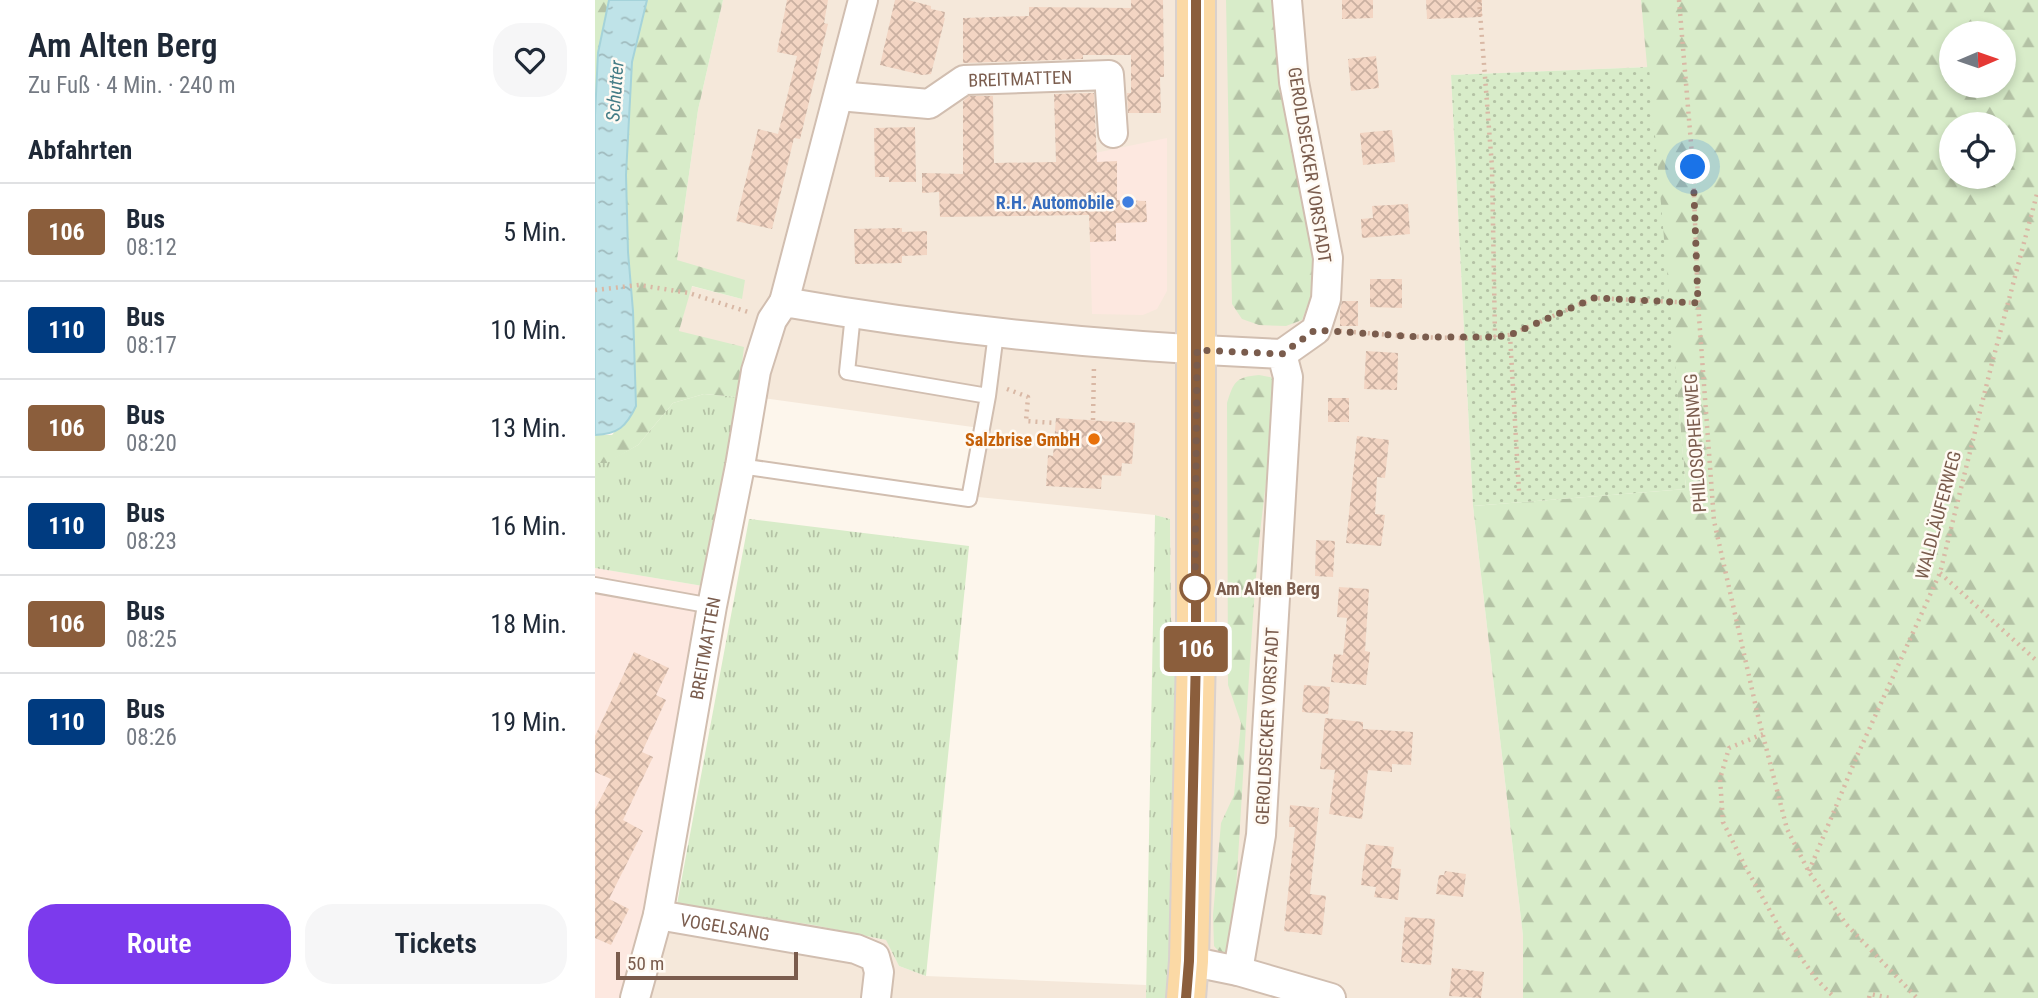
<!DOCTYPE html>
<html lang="de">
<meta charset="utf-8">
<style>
body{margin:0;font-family:"Roboto Condensed",sans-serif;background:#f6f6f7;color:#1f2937;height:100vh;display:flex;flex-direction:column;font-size:26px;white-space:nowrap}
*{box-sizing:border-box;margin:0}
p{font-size:23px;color:#747a83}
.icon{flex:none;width:38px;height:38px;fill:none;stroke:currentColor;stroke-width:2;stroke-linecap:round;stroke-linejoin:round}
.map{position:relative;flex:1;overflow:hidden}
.drawer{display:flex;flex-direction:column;background:#fff;width:595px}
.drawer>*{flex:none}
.badge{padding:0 14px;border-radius:5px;font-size:24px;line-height:46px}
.needle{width:46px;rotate:88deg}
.controls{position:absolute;left:1344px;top:21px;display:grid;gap:14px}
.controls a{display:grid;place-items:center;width:77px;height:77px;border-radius:50%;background:#fff;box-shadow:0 4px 10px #0003;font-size:35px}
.scale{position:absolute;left:21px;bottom:18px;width:182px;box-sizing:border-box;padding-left:7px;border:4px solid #7a5c4d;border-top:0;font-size:19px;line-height:24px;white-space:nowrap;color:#7a5c4d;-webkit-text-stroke:5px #fffaf3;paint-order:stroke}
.you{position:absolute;width:35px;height:35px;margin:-18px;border:5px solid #fff;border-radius:50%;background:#1a73e8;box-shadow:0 0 0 10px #1a73e833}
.map>.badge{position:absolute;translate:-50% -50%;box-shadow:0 0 0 4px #fff}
h2{padding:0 28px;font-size:26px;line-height:63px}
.round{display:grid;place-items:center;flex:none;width:74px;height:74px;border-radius:28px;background:#f6f6f7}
.head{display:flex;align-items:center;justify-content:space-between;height:119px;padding:0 28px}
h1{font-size:33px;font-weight:600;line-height:52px}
.primary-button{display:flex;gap:14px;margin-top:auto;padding:14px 28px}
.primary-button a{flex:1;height:80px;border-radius:28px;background:#7c3aed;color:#fff;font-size:28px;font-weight:600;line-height:80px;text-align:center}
.primary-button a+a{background:#f6f6f7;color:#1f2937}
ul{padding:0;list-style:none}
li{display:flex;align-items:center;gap:21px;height:98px;padding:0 28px;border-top:2px solid #e0e1e3}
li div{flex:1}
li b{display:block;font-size:26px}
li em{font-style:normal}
li .badge{min-width:77px;font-weight:700;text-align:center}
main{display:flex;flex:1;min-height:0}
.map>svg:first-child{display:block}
</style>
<main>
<section class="drawer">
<div class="head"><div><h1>Am Alten Berg</h1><p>Zu Fuß · 4 Min. · 240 m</p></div><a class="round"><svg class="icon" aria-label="heart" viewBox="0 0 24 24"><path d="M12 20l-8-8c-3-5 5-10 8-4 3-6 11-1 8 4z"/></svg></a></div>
<h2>Abfahrten</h2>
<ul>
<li><span class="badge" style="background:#8b5e3c;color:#fff">106</span><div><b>Bus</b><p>08:12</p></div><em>5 Min.</em></li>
<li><span class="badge" style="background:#003b80;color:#fff">110</span><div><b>Bus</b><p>08:17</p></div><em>10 Min.</em></li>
<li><span class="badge" style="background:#8b5e3c;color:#fff">106</span><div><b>Bus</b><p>08:20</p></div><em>13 Min.</em></li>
<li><span class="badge" style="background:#003b80;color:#fff">110</span><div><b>Bus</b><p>08:23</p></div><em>16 Min.</em></li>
<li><span class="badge" style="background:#8b5e3c;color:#fff">106</span><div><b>Bus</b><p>08:25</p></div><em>18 Min.</em></li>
<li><span class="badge" style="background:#003b80;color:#fff">110</span><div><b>Bus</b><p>08:26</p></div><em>19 Min.</em></li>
</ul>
<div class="primary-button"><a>Route</a><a>Tickets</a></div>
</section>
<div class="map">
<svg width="1443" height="998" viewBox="0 0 1443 998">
<defs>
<pattern id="grass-tufts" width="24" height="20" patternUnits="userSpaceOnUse" patternTransform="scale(1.75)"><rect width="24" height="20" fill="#d8ecc9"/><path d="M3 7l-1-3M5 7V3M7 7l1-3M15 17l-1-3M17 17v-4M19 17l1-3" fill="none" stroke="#b4c2a5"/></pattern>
<pattern id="forest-firs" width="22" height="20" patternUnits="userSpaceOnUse" patternTransform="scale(1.75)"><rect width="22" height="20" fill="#d8ecc9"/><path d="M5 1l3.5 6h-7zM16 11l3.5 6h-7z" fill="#b4c2a5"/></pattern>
<pattern id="garden-dots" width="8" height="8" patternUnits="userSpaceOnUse" patternTransform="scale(1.75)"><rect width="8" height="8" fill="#d8ecc9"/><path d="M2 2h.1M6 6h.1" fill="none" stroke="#b4c2a5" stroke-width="1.8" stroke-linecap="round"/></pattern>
<pattern id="water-ripples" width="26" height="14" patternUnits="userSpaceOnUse" patternTransform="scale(1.75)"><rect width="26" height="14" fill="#bfe3e8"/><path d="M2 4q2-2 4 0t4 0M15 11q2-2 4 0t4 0" fill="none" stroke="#a0bbbe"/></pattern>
<pattern id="building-cross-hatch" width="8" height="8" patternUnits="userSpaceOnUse" patternTransform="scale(1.75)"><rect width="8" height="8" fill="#f3d5c3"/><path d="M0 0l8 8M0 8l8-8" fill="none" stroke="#cab0a1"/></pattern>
</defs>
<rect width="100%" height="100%" fill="#fdf6ec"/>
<!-- residential -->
<path fill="#f5e8da" d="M128,0H1046L1054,67L856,75L878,506L928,936V998H571L573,986L591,658L576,620L575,519L560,515L383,497L392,429L175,399L143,397L84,331L96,286L147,299L82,260L103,110Z
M55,899L218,925L292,940L304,966L331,976L551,985V998H26Z"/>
<!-- commercial -->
<path fill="#fde8e0" d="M572,138V291L562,309L548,315L497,314L495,242L500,153Z
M0,568L108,586L55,899L26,998H0Z"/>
<!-- grass -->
<path fill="url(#grass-tufts)" d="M109,394L143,397L108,586L0,568V463L12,462L43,445L78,403Z
M560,515L575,519L576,620L591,658L573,986L571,998H551Z
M154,519L374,546L331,976L304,966L291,940L218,925L82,904Z"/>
<!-- forest -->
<path fill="url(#forest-firs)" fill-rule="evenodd" d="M0,0H14L3,53L0,115Z
M52,0H128L103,110L82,260L150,280L147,299L97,286L84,331L149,347L143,397L109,394L78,403L43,445L12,463H0V435H17L41,406L38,311L33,252L31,175L37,62Z
M631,0H680L683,71L691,116L706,168L721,256L716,296L707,320L691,326L664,325L647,319L637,304Z
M1046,0H1443V998H928V936L878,506L1091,489ZM1356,33H1409V86H1356ZM1356,124H1409V177H1356Z
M664,375L679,378C679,440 667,502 662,564C652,687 647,810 638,932L634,951L627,955L619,946L618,915L626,823L639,795L646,723L633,685L632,403C639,382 640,377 664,375Z"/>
<!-- garden -->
<path fill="url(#garden-dots)" d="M1054,67L1091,489L878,506L856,75Z"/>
<!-- water -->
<path fill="url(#water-ripples)" stroke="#a5d3da" stroke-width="2" d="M14,0H52L37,62L31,175L33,252L38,311L41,406C31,427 23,434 0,435V115L3,53Z"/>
<!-- building -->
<path fill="url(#building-cross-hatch)" d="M192,0H233L229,23L233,24L205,139L199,138L177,229L141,221L163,129L183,134L202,56L182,52Z
M300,0H313L336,6V9L350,12L349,18H350L336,74L327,75L285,65Z
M536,0H568L569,77H565L566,113H533L532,93H536V55H488V59L368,63V18L434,16V7L536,8Z
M747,0H778V18L747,19Z
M831,0H887V17L832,19Z
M781,56L784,88L756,91L753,59Z
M499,93L502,162L522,161V200L551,201L552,222L521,223V241L495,242L494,215L345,217L344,192L327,193V173L368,174V101L374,96H398L399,163L461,162L459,94Z
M320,127L321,182H294V177H280L279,128Z
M797,130L800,162L768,165L765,133Z
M813,204L815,234L767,238L766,219L778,218L777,206Z
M307,228V232L332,231V255L307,256V263L260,264L259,229Z
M775,279H807V308L775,307Z
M747,301H763V326H745V311Z
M771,351L803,353L802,390L769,389Z
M733,398H754V422H733Z
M461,418L540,423L537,464L527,463L526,476L507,475L506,489L451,486L453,455L458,456Z
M762,436L794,440L790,478L782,477L780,514L790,515L786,546L751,543Z
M721,540L740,541L738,577L720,576Z
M744,587L774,589L770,651L775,652L771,685L736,682L739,654L748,655L752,618L742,617Z
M39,652L74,668L61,695L71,700L47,752L58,757L28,820L48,831L14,899L34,909L16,945L0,938V809L16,779L0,772V736Z
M709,685L735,687L733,714L707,712Z
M730,718L768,722V729L818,732L816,765L797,764V772L773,770L767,819L734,814L740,770L725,769Z
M695,805L724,808L715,894L731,896L727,935L689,931L700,827H694Z
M771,844L799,847L796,868L806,869L803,900L779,897L781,887L766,885Z
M850,871L871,874L868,897L841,894L844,875H849Z
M810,917L840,919L836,965L806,962Z
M857,968L889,972L886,998L854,996Z"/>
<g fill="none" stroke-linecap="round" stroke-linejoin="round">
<defs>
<path id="lane" d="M258,314L252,372L393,396L401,333
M145,466L374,499L393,396
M0,585L117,606"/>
<g id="street">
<path id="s1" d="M244,96L334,104L369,80L514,75L518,133"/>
<path d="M189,302L268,0"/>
<path d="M687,354L721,330L731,299L733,258L699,82L692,0"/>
<path id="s2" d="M63,915L261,949L280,957L284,972L281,998"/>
<path d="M594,961L643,971L736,998"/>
<path id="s3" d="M40,998L63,915L117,606L145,466L161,371L177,320L189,302C354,331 520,347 687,354L693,377L666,835L643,971"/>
</g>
<path id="primary" d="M591,998L594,961L601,655V0"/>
</defs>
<!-- lane casing -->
<use href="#lane" stroke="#d1beb0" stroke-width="18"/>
<!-- street casing -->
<use href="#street" stroke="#d1beb0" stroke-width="32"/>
<!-- primary casing -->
<use href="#primary" stroke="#dad1cd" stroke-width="42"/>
<!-- path -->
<path stroke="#d9b8a5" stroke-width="4.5" stroke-dasharray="2 5" stroke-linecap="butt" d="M884,0L897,167L900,337
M1084,0L1098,167L1103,303L1119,521L1163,716L1192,829L1214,872L1251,924L1322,998
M0,290L44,285L94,293L153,312
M745,331C801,335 859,342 915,335L999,298L1103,303
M915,335L924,492
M412,389L433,397L431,421L460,423
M498,420L499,365
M1345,573L1443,662
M1168,734L1134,748L1125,779L1128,822L1150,866L1184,927L1222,980L1240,998
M1214,871L1262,756L1345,573L1396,367L1443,190
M1274,998L1275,994L1295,998"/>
<!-- lane -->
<use href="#lane" stroke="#fff" stroke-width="14"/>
<!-- street -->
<use href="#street" stroke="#fff" stroke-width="28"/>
<!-- primary -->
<use href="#primary" stroke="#fbd9a5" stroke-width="38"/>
</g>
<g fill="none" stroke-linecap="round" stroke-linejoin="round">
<defs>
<path id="line" d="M591,998L594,961L601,655V0"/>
</defs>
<!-- line casing -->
<use href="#line" stroke="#fff" stroke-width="16"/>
<!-- line -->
<use href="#line" stroke="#8b5e3c" stroke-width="10"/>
<!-- walk -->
<path stroke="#7a5c4d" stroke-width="7" stroke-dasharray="0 12.6" d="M600,588V590L602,350L687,354L720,330L826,337H900L915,335L999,298L1103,303L1098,167"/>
</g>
<!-- markers -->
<circle fill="#3f7fe0" stroke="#fffaf3" stroke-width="2.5" cx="533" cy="202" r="7"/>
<circle fill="#e8710a" stroke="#fffaf3" stroke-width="2.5" cx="499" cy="439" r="7"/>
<circle fill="#fff" stroke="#8b5e3c" stroke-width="3.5" cx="600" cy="588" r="14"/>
<g text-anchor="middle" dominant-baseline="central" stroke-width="5" stroke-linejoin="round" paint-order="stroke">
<!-- street labels -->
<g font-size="18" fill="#7a5c4d" stroke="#fffaf3">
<text stroke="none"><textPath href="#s1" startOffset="189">BREITMATTEN</textPath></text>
<text transform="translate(715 165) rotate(81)">GEROLDSECKER VORSTADT</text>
<text transform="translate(1100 443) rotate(-94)">PHILOSOPHENWEG</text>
<text transform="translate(1343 515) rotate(-75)">WALDLÄUFERWEG</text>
<text stroke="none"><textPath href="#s3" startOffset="357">BREITMATTEN</textPath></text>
<text transform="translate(672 726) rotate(-87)">GEROLDSECKER VORSTADT</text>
<text stroke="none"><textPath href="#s2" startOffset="68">VOGELSANG</textPath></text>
</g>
<!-- shop labels -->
<g font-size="18" font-weight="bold" fill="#366cbe" stroke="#fffaf3" text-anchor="end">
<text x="519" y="202">R.H. Automobile</text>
</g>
<!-- food labels -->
<g font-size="18" font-weight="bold" fill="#c56008" stroke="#fffaf3" text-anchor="end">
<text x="485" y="439">Salzbrise GmbH</text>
</g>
<!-- stop labels -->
<g font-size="18" font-weight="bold" fill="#7a5c4d" stroke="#fffaf3" text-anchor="start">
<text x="621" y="588">Am Alten Berg</text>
</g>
<!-- water labels -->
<g font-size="19" font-style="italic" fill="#437c86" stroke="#fffaf3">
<text transform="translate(20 91) rotate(-86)">Schutter</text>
</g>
</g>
</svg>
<div class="controls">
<a><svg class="needle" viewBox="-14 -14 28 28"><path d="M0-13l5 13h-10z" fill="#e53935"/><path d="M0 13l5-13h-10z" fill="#747a83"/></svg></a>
<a><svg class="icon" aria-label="locate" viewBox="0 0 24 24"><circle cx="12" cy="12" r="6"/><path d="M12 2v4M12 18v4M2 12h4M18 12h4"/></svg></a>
</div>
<div class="scale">50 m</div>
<div class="you" style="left:1098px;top:167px"></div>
<b class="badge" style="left:601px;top:649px;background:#8b5e3c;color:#fff">106</b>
</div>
</main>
